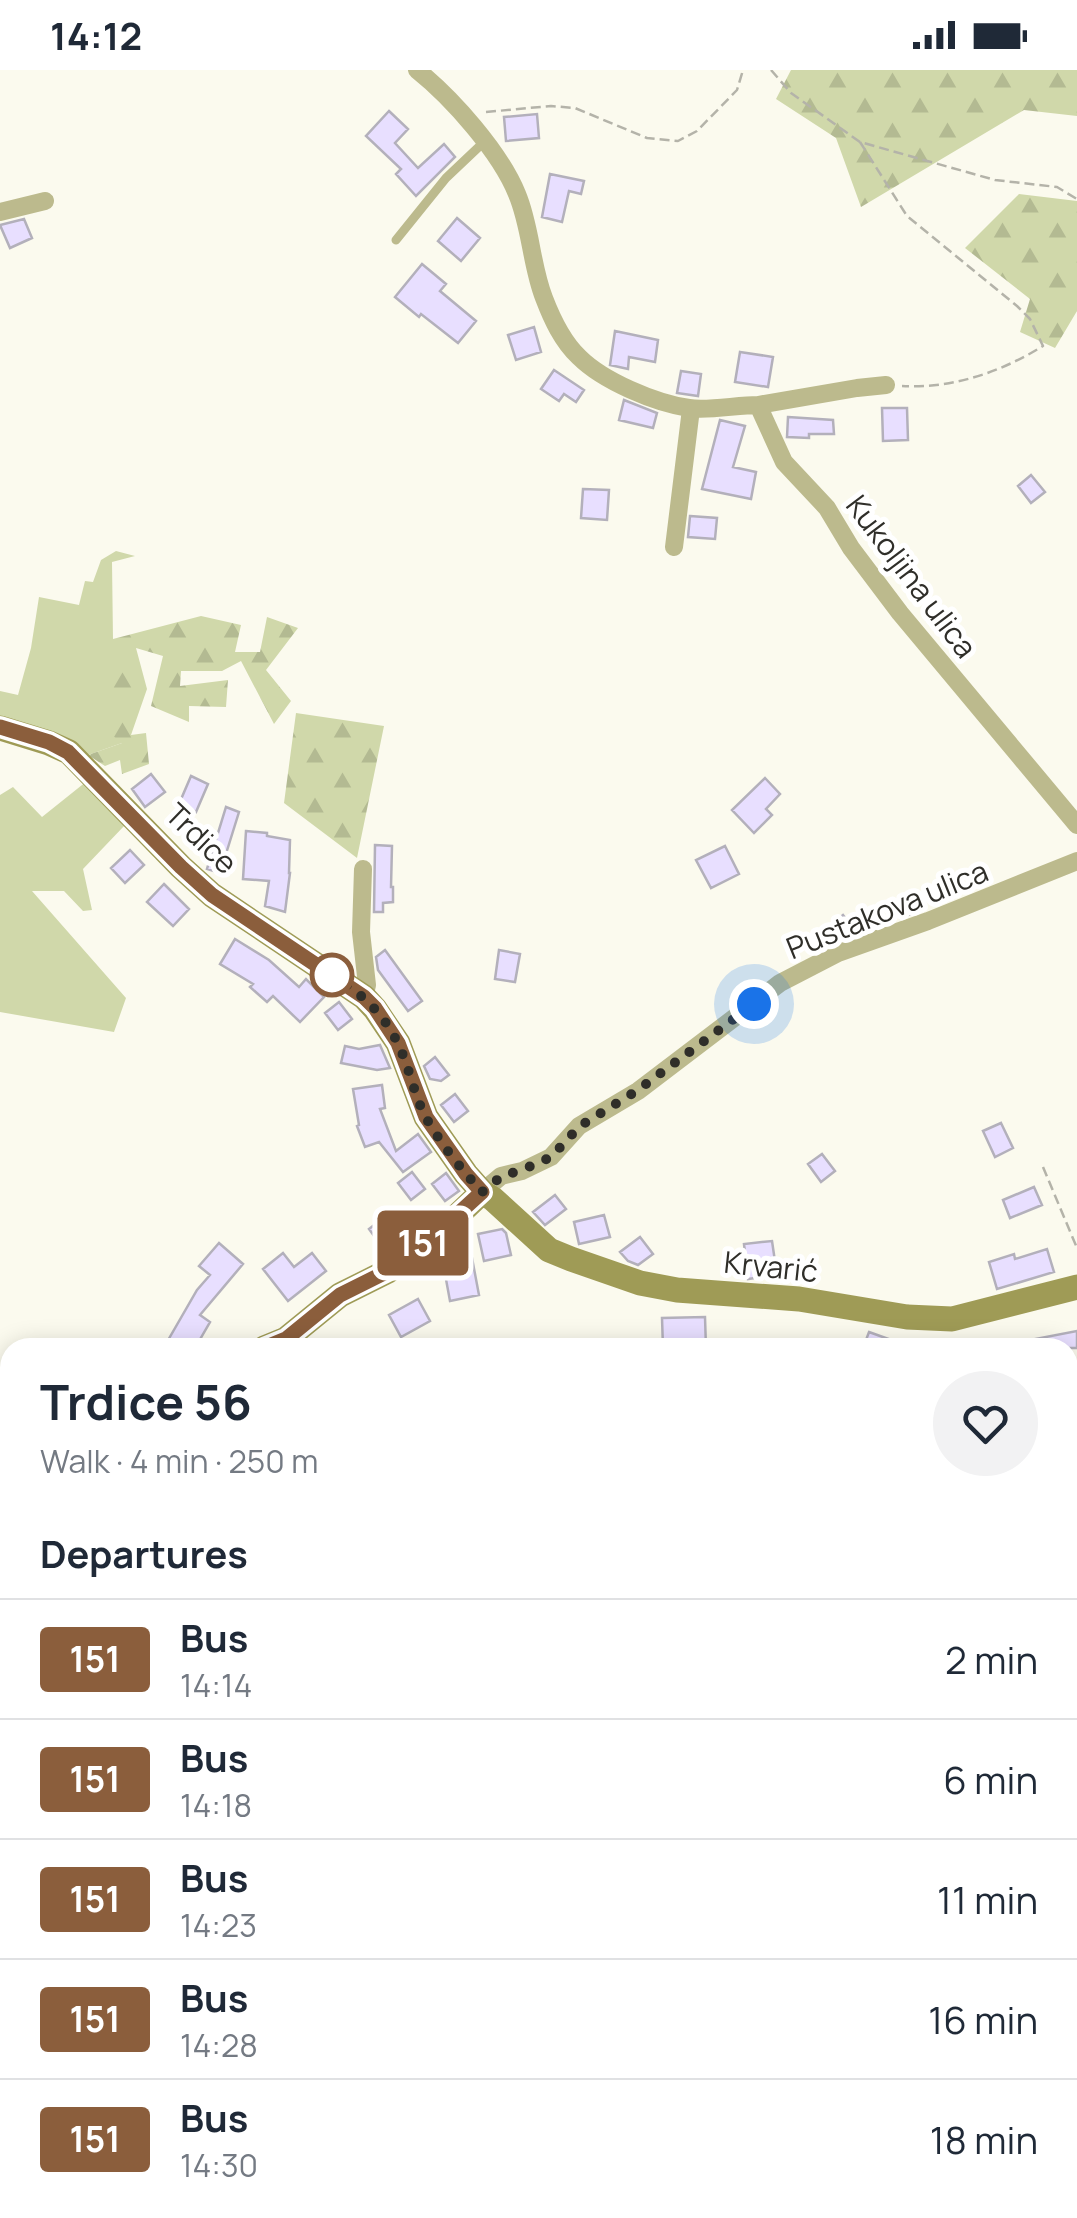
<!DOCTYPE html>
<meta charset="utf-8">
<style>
body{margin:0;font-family:Manrope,sans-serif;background:#f2f2f3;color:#1f2937;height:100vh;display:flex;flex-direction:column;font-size:38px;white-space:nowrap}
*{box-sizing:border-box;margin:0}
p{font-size:32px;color:#747a83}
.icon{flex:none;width:55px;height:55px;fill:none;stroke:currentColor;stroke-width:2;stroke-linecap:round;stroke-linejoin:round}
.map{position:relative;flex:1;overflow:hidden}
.panel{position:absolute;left:0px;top:1268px;width:1078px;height:882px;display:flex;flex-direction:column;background:#fff;border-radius:30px 30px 0 0;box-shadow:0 5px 25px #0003}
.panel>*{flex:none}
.badge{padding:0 20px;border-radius:8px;font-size:35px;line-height:65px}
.you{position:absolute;width:50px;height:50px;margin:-25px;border:8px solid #fff;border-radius:50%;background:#1a73e8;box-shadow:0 0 0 15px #1a73e833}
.map>.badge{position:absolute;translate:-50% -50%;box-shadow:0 0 0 5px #fff}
h2{padding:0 40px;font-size:38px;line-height:90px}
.round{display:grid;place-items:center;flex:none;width:105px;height:105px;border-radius:52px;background:#f2f2f3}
.summary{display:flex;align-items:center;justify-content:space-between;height:170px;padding:0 40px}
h1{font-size:48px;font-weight:700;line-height:75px}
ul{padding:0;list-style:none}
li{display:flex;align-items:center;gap:30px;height:120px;padding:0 40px;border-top:2px solid #e0e1e3}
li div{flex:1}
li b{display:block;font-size:38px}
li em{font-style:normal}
li .badge{min-width:110px;font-weight:700;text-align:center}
.status{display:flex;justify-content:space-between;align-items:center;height:70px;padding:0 50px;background:#fff;direction:ltr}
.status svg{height:28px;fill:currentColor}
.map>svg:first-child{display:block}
</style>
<div class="status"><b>14:12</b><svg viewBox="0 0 49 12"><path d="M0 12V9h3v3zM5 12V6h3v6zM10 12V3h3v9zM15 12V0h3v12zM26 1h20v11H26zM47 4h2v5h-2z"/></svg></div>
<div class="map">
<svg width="1077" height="2148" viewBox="0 0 1077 2148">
<defs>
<pattern id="forest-firs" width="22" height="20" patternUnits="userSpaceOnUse" patternTransform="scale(2.5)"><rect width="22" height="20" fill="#d0d8aa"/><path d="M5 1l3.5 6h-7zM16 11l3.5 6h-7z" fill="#b3ba92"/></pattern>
</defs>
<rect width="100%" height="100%" fill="#fbfaee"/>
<!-- grass -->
<path fill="#d0d8aa" d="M116,481L135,486L112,492L113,570L122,673L88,685L0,652V621L18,625L31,578L39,527L79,535L85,511L93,512L101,490Z
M87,711L125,755L83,799L92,840L83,841L64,821H32L126,928L114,962L0,942V725L13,717L42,747Z
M1077,1454V1561L1068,1557V1472Z
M1077,1708V2148H982L983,2140H1068V1731Z
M86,2140H322L308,2148H243L242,2146L237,2148H108Z
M459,2140H920L919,2148H457Z"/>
<!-- forest -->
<path fill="url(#forest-firs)" d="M791,0H1077V46L1024,40L861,137L836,68L776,29Z
M1019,124L1077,131V241L1055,278L1020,262L1030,229L965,178Z
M201,546L241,555L235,582H260L267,547L298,558L266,600L291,631L274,654L241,591L222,601H181L180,616L228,610L226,637L189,636V652L151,636L163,586L136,578L147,619L131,665L146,663L149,694L122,704L120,690L105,696L88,685L122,673L104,659L113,569Z
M296,643L384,656L357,788L284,733Z
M0,1944L10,1947V2050L0,2064Z"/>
<!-- building -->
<path fill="#e8dfff" stroke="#b3b0bb" stroke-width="2.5" d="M389,41L408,59L395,73L418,98L444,74L455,87L416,126L396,104L401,99L366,66Z
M537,44L539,68L506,71L504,47Z
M550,104L584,111L581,124L569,121L562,152L542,147Z
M457,148L480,168L461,191L438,171Z
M24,149L32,168L10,178L0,155Z
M422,194L446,214L440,221L476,251L458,273L421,244L419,247L395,227Z
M534,257L541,282L516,290L508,265Z
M615,261L658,270L655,292L629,287L628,299L610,295Z
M740,282L773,287L768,317L735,312Z
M554,300L584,320L576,332L564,324L559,331L541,319Z
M681,301L701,304L698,326L677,323Z
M624,330L657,343L653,358L619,350Z
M882,338H907L908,370L883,371Z
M788,347L833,350L834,364H809V368L787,367Z
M720,350L745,356L733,397L756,402L751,429L702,419Z
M1031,405L1045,422L1031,433L1018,416Z
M583,419L609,420L607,450L581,448Z
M690,446L717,448L715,469L688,467Z
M151,704L165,722L145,737L132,719Z
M191,706L208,714L196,742L179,734Z
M765,708L780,724L766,739L772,745L754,763L732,740Z
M226,737L239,742L220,803L207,799Z
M246,761L267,763V766L290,770L289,803H290L285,842L265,836L269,811L243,809Z
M375,775L392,776L391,817H393V832L383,833V842H374Z
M725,776L739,804L711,818L696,790Z
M130,780L144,795L125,813L111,798Z
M164,814L189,839L173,856L147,832Z
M918,826L923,840L900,848L895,834Z
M843,845L857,863L836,870L826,859Z
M235,869L269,890L299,917L306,909L324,927L300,952L273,926L267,932L250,917L253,914L220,894Z
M385,880L422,931L408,941L378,900L376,887Z
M499,880L520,884L515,912L495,909Z
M339,932L352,949L338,960L325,943Z
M380,975L390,998L377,1000L341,993L345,976L359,979Z
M435,987L449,1005L441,1011L430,1009L424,996Z
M382,1015L385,1038L380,1039L396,1081L418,1064L431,1082L403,1102L379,1072L365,1077L357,1056L359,1055L353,1019Z
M455,1024L468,1041L454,1052L441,1035Z
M1001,1053L1013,1078L995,1087L983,1061Z
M822,1084L835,1101L821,1112L808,1094Z
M412,1102L425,1119L411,1130L398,1113Z
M446,1103L459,1121L445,1131L432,1114Z
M1034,1117L1042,1135L1010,1148L1003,1130Z
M555,1125L566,1139L545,1155L533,1142Z
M604,1145L610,1167L579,1174L574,1152Z
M383,1148L396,1166L382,1177L369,1159Z
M502,1159L506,1163L511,1185L484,1191L478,1164Z
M640,1167L653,1184L638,1195L628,1191L620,1182Z
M772,1171L777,1205L748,1209L744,1174Z
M219,1173L243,1194L200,1245L210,1252L195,1278H176L167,1272L197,1220L210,1205L199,1196Z
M1047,1179L1054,1202L997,1219L989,1192L1014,1184L1015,1189Z
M283,1183L294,1197L312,1183L326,1201L288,1231L263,1199Z
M472,1188L479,1225L450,1231L443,1193Z
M418,1229L430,1251L401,1267L389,1245Z
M705,1247L706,1278H663L662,1248Z
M1077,1261V1278H1025V1271Z
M869,1262L908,1276L907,1278H863Z"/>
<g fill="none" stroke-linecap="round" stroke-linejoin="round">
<!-- path -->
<path stroke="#b4b3a9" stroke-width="2.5" stroke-dasharray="10 5" stroke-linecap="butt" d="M771,0L791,23L860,72L995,110L1057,117L1077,129
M486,42L551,36L575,38L647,68L678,71L697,61L737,20L743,0
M860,72L907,146L1017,236L1030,249L1043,276C1001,302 952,319 902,316
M1043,1097L1077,1178
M1068,1459L1077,1442
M431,2148V2147"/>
<!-- lane -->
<path stroke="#bcba8d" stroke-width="9" d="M396,170L446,108L484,72"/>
<!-- street -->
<path stroke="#bcba8d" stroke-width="18" d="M417,0C452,28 500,82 517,124C531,157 531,195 544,228C552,249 562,271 579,287C603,311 655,333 689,338C708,341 737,335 758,335L784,392L827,438L851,478L900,543L1077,755
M0,142L45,131
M758,335L857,318L886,315
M674,477L691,339
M363,799L361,862L367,915L364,927
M482,1122L501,1106L522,1101L551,1087L579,1056L638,1021L780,913L838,883L928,851L1077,791"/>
<!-- secondary -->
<path stroke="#9f9b56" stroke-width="25" d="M0,658L49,673L69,682L181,797L212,825L364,927L375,939L398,973L426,1047L466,1104L482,1122L493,1129L549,1180L571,1189L640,1213L677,1220L799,1229L907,1247L952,1249L1077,1217
M264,1278L286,1269L340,1225L388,1201L458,1145L482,1122
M0,1387L10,1388
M0,1588L10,1578"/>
</g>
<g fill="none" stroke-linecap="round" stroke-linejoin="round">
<defs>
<path id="line" d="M0,657L49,672L68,682L181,797L212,825L364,927L375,938L398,973L426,1047L466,1104L482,1122L458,1144L388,1201L340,1225L286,1269L264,1278"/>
</defs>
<!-- line casing -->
<use href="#line" stroke="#fff" stroke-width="22"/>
<!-- line -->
<use href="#line" stroke="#8b5e3c" stroke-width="15"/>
<!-- walk -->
<path stroke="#2f2e29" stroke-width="10" stroke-dasharray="0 18" d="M332,905C359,922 383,942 397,972C409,995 413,1022 425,1046C440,1073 461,1099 482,1122L502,1106L522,1100L551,1087L580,1056L638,1020L754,934"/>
</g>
<!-- markers -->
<circle fill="#fff" stroke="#8b5e3c" stroke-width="5" cx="332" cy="905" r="20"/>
<g text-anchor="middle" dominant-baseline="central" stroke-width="10" stroke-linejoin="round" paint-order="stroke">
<!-- street labels -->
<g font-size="30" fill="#2f2e29" stroke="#fff">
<text transform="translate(912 506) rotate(53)">Kukoljina ulica</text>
<text transform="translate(202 768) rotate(44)">Trdice</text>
<text transform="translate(887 839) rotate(-22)">Pustakova ulica</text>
<text transform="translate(771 1196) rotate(6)">Krvarić</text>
</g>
</g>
</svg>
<div class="you" style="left:754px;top:934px"></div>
<b class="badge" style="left:423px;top:1173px;background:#8b5e3c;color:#fff">151</b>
<section class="panel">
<div class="summary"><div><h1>Trdice 56</h1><p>Walk · 4 min · 250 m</p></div><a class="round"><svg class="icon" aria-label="heart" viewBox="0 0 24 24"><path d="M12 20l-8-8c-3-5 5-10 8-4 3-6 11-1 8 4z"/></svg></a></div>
<h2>Departures</h2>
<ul>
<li><span class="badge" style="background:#8b5e3c;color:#fff">151</span><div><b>Bus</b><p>14:14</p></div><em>2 min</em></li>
<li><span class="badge" style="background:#8b5e3c;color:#fff">151</span><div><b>Bus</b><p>14:18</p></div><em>6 min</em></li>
<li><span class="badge" style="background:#8b5e3c;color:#fff">151</span><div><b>Bus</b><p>14:23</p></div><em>11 min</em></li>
<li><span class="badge" style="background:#8b5e3c;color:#fff">151</span><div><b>Bus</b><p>14:28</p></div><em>16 min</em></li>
<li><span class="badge" style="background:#8b5e3c;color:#fff">151</span><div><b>Bus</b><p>14:30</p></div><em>18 min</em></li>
</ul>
</section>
</div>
